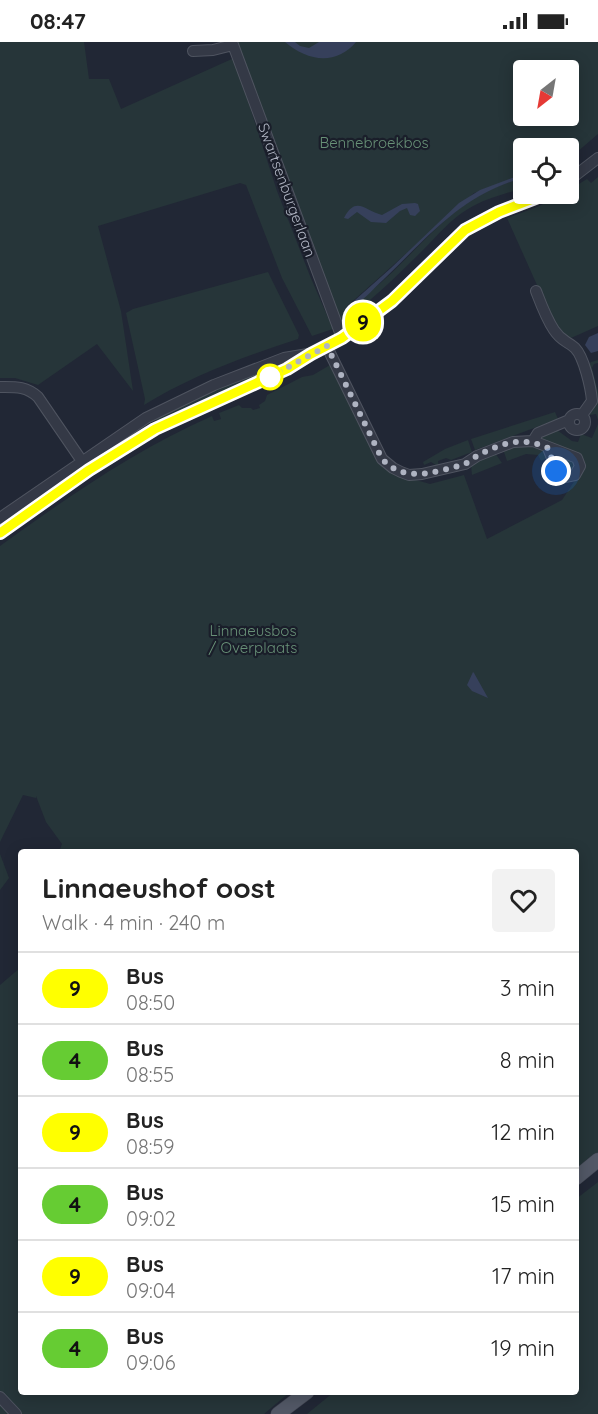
<!DOCTYPE html>
<meta charset="utf-8">
<style>
body{margin:0;font-family:Quicksand,sans-serif;background:#f2f2f2;color:#222;height:100vh;display:flex;flex-direction:column;font-size:22px;white-space:nowrap}
*{box-sizing:border-box;margin:0}
p{font-size:20px;color:#767676}
.icon{flex:none;width:33px;height:33px;fill:none;stroke:currentColor;stroke-width:2;stroke-linecap:round;stroke-linejoin:round}
.map{position:relative;flex:1;overflow:hidden}
.details{position:absolute;left:18px;top:807px;width:561px;height:546px;display:flex;flex-direction:column;background:#fff;border-radius:6px;box-shadow:0 3px 15px #0003}
.details>*{flex:none}
.badge{padding:0 12px;border-radius:20px;font-size:21px;line-height:39px}
.needle{width:39px;rotate:211deg}
.controls{position:absolute;left:513px;top:18px;display:grid;gap:12px}
.controls a{display:grid;place-items:center;width:66px;height:66px;border-radius:6px;background:#fff;box-shadow:0 3px 15px #0003;font-size:30px}
.you{position:absolute;width:30px;height:30px;margin:-15px;border:4px solid #fff;border-radius:50%;background:#1a73e8;box-shadow:0 0 0 9px #1a73e833}
.map>.badge{position:absolute;translate:-50% -50%;box-shadow:0 0 0 3px #fff}
.round{display:grid;place-items:center;flex:none;width:63px;height:63px;border-radius:6px;background:#f2f2f2}
.summary{display:flex;align-items:center;justify-content:space-between;height:102px;padding:0 24px}
h1{font-size:28px;font-weight:700;line-height:45px}
ul{padding:0;list-style:none}
li{display:flex;align-items:center;gap:18px;height:72px;padding:0 24px;border-top:2px solid #e0e0e0}
li div{flex:1}
li b{display:block;font-size:22px}
li em{font-style:normal}
li .badge{min-width:66px;font-weight:700;text-align:center}
.status{display:flex;justify-content:space-between;align-items:center;height:42px;padding:0 30px;background:#fff;direction:ltr}
.status svg{height:16px;fill:currentColor}
.map>svg:first-child{display:block}
</style>
<div class="status"><b>08:47</b><svg viewBox="0 0 49 12"><path d="M0 12V9h3v3zM5 12V6h3v6zM10 12V3h3v9zM15 12V0h3v12zM26 1h20v11H26zM47 4h2v5h-2z"/></svg></div>
<div class="map">
<svg width="598" height="1372" viewBox="0 0 598 1372">
<rect width="100%" height="100%" fill="#212735"/>
<!-- green -->
<path fill="#263539" fill-rule="evenodd" d="M0,0H84L89,37H109L121,67L234,16L277,149L310,234L333,287L312,294L282,236L246,143L240,141L98,184L121,269L133,349L97,302L38,343L15,336H0Z
M230,0H598V92L569,117L568,106H524L523,134L474,151L345,266C354,260 363,255 372,248C425,205 451,154 523,136V146C505,152 484,157 468,167C451,177 438,193 424,207C398,233 372,259 341,280ZM524,28H568V74H524Z
M598,135V284L571,296L558,290L507,176L537,165L563,152H568L569,148L587,137L591,141Z
M268,230L299,293L298,297C246,314 191,334 144,363L145,357L126,271L133,267Z
M288,317L291,322L160,381L154,375L184,359Z
M598,318V321L594,322L592,326L598,350V378L596,372L590,373L587,324L591,320Z
M330,323L381,421L392,431L430,442L464,433L487,497L562,458L583,426L532,395L557,388L572,399L578,400L581,392L592,396L598,382V1111L576,1129V810H59L62,802L46,780L36,754V756L23,753L0,800V504C68,455 135,408 212,374L214,379L221,377L219,371L239,363L242,366H251L253,368L260,366L259,363L265,359L267,353L302,335L313,333Z
M555,370L558,377L475,408L471,397Z
M468,398L472,410L451,418L446,416L438,419L439,425L431,420L424,423L423,420L445,407Z
M518,401L542,405L547,416L541,419L538,413L526,412L507,419L503,407Z
M550,408L571,416L576,422L572,430H561Z
M495,411L502,421L472,433L471,423Z
M0,812L9,836L0,848Z
M21,925V1350H290L264,1372H0V943Z
M598,1140V1372H307L334,1350H576V1157Z"/>
<!-- water -->
<path fill="#36405b" d="M285,0H295L300,4L309,6L319,0H356C336,24 307,19 285,0Z
M523,132V136C462,152 428,195 384,237C373,247 360,263 345,268V267L391,226L459,161L480,148Z
M415,161L418,162L420,169L415,174L410,173L407,166L400,169L386,181L371,180L357,170L348,177L344,176C356,153 365,169 382,173L402,162Z
M598,291V309L591,311L585,303L589,295Z
M473,630L474,631L488,656L472,649L467,643Z"/>
<g fill="none" stroke-linecap="round" stroke-linejoin="round">
<defs>
<path id="minor" d="M232,0L342,296
M193,9L213,8L233,3
M568,139L598,116
M536,249C541,262 546,276 554,288C562,300 566,298 575,306C584,315 591,346 592,359L582,373
M327,305L382,417L393,426L401,430L409,433L422,432L465,422L477,414L513,400L533,399L577,416L580,424L575,433L565,435L557,429L548,406
M0,345C15,345 26,344 38,355L86,425
M569 380a8 8 0 1 1 16 0a8 8 0 1 1-16 0Z
M533,399L538,391L569,378
M0,476L146,376L214,343L284,316L308,312
M0,491L89,428L155,387L287,327L342,296L392,259L465,188L499,170L546,152
M0,1355L16,1372"/>
<path id="major" d="M576,1136L598,1118
M278,1372L307,1350"/>
</defs>
<!-- minor casing -->
<use href="#minor" stroke="#4f5460" stroke-width="12"/>
<!-- major casing -->
<use href="#major" stroke="#3e424f" stroke-width="15"/>
<!-- minor -->
<use href="#minor" stroke="#343946" stroke-width="10"/>
<!-- major -->
<use href="#major" stroke="#525866" stroke-width="14"/>
</g>
<g fill="none" stroke-linecap="round" stroke-linejoin="round">
<defs>
<path id="line" d="M0,491L89,428L155,387L287,327L311,312L342,296L392,259L465,188L499,170L546,152"/>
</defs>
<!-- line casing -->
<use href="#line" stroke="#fff" stroke-width="14"/>
<!-- line -->
<use href="#line" stroke="#ff0" stroke-width="9"/>
<!-- walk -->
<path stroke="#afb4c2" stroke-width="6" stroke-dasharray="0 10.8" d="M270,335L327,304L382,417C401,437 423,433 447,427C453,425 460,424 465,422C469,420 473,416 477,414C501,401 522,394 548,406L556,429"/>
</g>
<!-- markers -->
<circle fill="#fff" stroke="#ff0" stroke-width="3" cx="270" cy="335" r="12"/>
<g text-anchor="middle" dominant-baseline="central" stroke-width="4.5" stroke-linejoin="round" paint-order="stroke">
<!-- park labels -->
<g font-size="15" fill="#689177" stroke="#1a1e2a">
<text x="374" y="100">Bennebroekbos</text>
<text x="253" y="588">Linnaeusbos<tspan x="253" dy="17">/ Overplaats</tspan></text>
</g>
<!-- street labels -->
<g font-size="15" fill="#afb4c2" stroke="#1a1e2a">
<text transform="translate(287 148) rotate(70)">Swartsenburgerlaan</text>
</g>
</g>
</svg>
<div class="controls">
<a><svg class="needle" viewBox="-14 -14 28 28"><path d="M0-13l5 13h-10z" fill="#e53935"/><path d="M0 13l5-13h-10z" fill="#767676"/></svg></a>
<a><svg class="icon" aria-label="locate" viewBox="0 0 24 24"><circle cx="12" cy="12" r="6"/><path d="M12 2v4M12 18v4M2 12h4M18 12h4"/></svg></a>
</div>
<div class="you" style="left:556px;top:429px"></div>
<b class="badge" style="left:363px;top:280px;background:#ff0;color:#111">9</b>
<section class="details">
<div class="summary"><div><h1>Linnaeushof oost</h1><p>Walk · 4 min · 240 m</p></div><a class="round"><svg class="icon" aria-label="heart" viewBox="0 0 24 24"><path d="M12 20l-8-8c-3-5 5-10 8-4 3-6 11-1 8 4z"/></svg></a></div>
<ul>
<li><span class="badge" style="background:#ff0;color:#111">9</span><div><b>Bus</b><p>08:50</p></div><em>3 min</em></li>
<li><span class="badge" style="background:#6c3;color:#111">4</span><div><b>Bus</b><p>08:55</p></div><em>8 min</em></li>
<li><span class="badge" style="background:#ff0;color:#111">9</span><div><b>Bus</b><p>08:59</p></div><em>12 min</em></li>
<li><span class="badge" style="background:#6c3;color:#111">4</span><div><b>Bus</b><p>09:02</p></div><em>15 min</em></li>
<li><span class="badge" style="background:#ff0;color:#111">9</span><div><b>Bus</b><p>09:04</p></div><em>17 min</em></li>
<li><span class="badge" style="background:#6c3;color:#111">4</span><div><b>Bus</b><p>09:06</p></div><em>19 min</em></li>
</ul>
</section>
</div>
